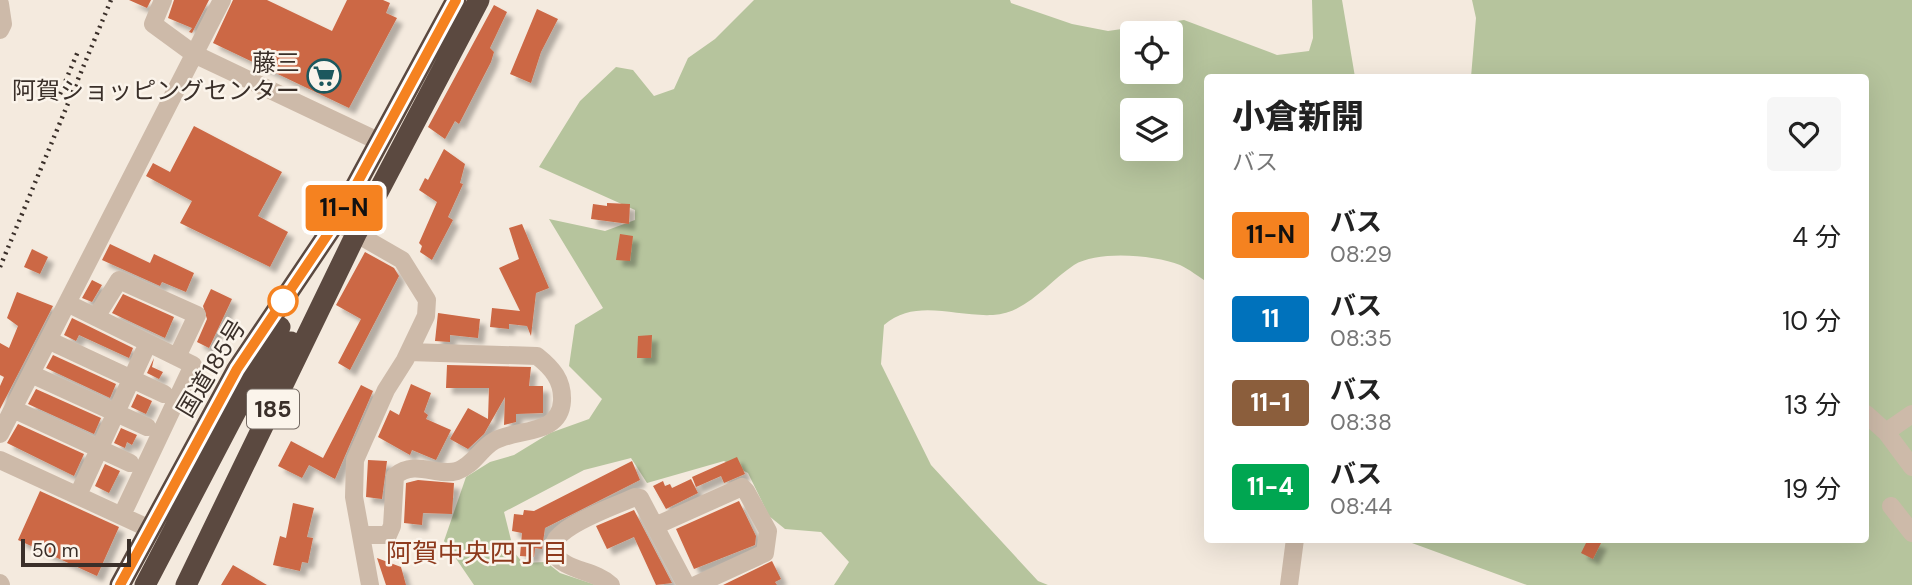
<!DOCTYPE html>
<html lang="ja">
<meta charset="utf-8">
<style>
body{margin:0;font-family:"DM Sans","Noto Sans JP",sans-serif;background:#f6f6f6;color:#222;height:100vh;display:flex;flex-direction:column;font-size:26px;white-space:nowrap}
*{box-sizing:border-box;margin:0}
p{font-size:23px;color:#767676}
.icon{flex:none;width:38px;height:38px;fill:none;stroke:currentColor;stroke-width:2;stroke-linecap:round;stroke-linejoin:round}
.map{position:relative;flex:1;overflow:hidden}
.side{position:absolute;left:1204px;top:74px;width:665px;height:469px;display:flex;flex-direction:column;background:#fff;border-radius:7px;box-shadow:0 7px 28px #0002}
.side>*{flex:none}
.badge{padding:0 14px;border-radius:5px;font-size:24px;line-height:46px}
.fabs{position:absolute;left:1120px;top:21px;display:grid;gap:14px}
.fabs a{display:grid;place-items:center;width:63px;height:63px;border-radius:7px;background:#fff;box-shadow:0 7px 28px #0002;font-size:35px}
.scale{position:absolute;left:21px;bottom:18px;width:110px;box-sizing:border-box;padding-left:7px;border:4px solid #3a2f29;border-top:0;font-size:19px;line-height:24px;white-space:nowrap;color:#3a2f29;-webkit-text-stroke:5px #fbf4eb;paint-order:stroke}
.map>.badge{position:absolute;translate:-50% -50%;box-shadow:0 0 0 4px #fff}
.round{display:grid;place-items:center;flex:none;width:74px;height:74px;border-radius:7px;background:#f6f6f6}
.summary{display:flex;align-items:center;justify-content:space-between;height:119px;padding:0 28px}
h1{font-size:33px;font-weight:800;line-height:52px}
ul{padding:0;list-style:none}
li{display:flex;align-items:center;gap:21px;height:84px;padding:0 28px}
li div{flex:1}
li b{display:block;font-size:26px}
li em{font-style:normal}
li .badge{min-width:77px;font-weight:700;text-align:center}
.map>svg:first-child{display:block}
</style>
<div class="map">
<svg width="1912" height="585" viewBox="0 0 1912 585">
<defs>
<filter id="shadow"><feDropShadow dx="6" dy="6" stdDeviation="2" flood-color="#0004"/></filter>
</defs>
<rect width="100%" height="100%" fill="#f4eade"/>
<!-- green -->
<path fill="#b6c49d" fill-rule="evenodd" d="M754,0H1010L1011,3L1072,24L1108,31L1184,20L1277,55L1309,51L1313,38L1312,0H1342L1355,77H1208L1207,282C1199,277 1189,269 1180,265C1155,255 1098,250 1074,265C1048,282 1027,313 993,315C954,317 916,298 884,325L881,364L931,465L1038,581L1048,585H834L849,562L821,532L785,529L769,516L748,473L724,461L647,483L631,458L584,470L504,512L514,552L523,563L546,562L560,573L596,585H474L444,541L466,477L490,462L514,455L550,433L589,419L602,399L569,366L575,325L603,308L549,219L605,231L635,220V210L539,167L580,101L616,67L633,70L654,96L674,89L688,58L715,39ZM1132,33H1171V72H1132ZM1132,110H1171V149H1132Z
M1472,0H1912V585H1527L1401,539H1866V77H1471L1476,18Z"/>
<!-- building -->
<path fill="#cc6744" filter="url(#shadow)" d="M129,0H151L147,8Z
M174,0H209L192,33L189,32L192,28L168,18Z
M233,0H267L332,31L347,0H383L390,3L386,13L397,18L349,108L213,43Z
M494,5L507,12L490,48L494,52L491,62L459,124L455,121L445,139L428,127Z
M537,9L558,19L541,52L531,83L510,74Z
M194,126L282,172L258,216L288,232L270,267L180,223L192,201L146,176L153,163L170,172Z
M444,149L465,164L460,183L463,184L448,217L453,220L432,260L420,252L422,246L419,243L437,202L419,190L425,178L428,180Z
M607,203L630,204L629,224L591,219L593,204L607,206Z
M522,224L549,288L536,293L531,336L527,326L509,324V329L490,327L492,308L520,311L499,268L519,259L509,228Z
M620,234L633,236L630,261L616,260Z
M110,244L150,263L154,254L194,273L186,292L162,282L160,286L102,260Z
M32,249L48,257L40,274L24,267Z
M365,252L394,268L399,276L350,370L338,363L361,319L336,305Z
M92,280L102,285L92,302L82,298Z
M211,289L232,299L209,348L197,342L207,319L203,306Z
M17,292L53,306L0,409V386L4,377L0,375V343L9,348L18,326L7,318Z
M123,294L174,317L165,338L112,313Z
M438,313L480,319L478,338L450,335V342L435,341Z
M72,318L133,348L129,358L79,335L76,341L64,335Z
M652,335L651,358H637L638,336Z
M53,355L116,384L110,398L46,368Z
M154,358L152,367L163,372L159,379L147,373Z
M447,365L531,367L529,386H543V413L516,414V422L504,425L505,397L484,434L468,449L450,439L468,408L488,419L489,388H446Z
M411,384L431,393L424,412L428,415L426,419L451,430L436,460L412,450L410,455L378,437L390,410L399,415Z
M361,385L373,391L335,479L309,465L302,478L278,466L291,441L323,458Z
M36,389L101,418L94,434L28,404Z
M137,394L152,401L146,414L131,407Z
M18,424L84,454L74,476L7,443Z
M121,428L137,435L132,445L127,442L125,448L114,443Z
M737,457L745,474L724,483L721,476L696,487L692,477Z
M368,460L387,461L382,499L366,497Z
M632,461L640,480L545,528L542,549L535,548L534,557L520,556L522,533L512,531L514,514L523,515L524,510L534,511Z
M105,464L120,471L109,493L95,486Z
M691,479L698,493L666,509L653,486L663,481L665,486L670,484L672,488Z
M418,480L454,483L452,514L423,513L422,525L404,523L406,483Z
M40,491L119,527L97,576L18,540Z
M739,501L756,536L755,545L694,569L676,529Z
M293,503L314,508L307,537L313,538L308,563L302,562L300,571L273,565L280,536L286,538Z
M634,510L672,583L656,585L634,537L607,549L596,526Z
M1588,539L1601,543L1593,559L1581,553Z
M377,558L401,567L406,585H386Z
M772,561L781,579L775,582L777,585H723Z
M233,565L267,585H221Z"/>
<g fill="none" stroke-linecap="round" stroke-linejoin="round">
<!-- minor -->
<path stroke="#cdbaa9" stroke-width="18" d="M163,0L153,24L194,54L380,142
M0,4L3,24L0,30
M336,222L402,260L427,300L426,316L405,360L386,390L355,460L354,497L370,585
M67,303L193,365L122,515
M96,317L119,280L197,315L177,357
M48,340L164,394
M31,374L147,427
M13,409L130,463
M1866,414L1886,432L1912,414
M1886,432L1912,467
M0,434L222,0
M0,460L150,529
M78,495L148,343
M1891,506L1912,533
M655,526L742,487L746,491L768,531L765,553L696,585
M362,535H388L392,526L395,476C416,459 436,477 457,471C474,465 480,449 494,441C517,428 560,436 562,401C563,380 552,368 537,356L409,352
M0,583L1,585
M611,585C598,573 580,572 566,564C518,537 617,506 635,497L640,498L686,585
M1289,585L1295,539"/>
<!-- highway -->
<path stroke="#5b4940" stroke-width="21" d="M253,408L291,342
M120,585L237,369L336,222L456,0
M145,585L280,327
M186,585L357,232L479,0"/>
<!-- rail -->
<path stroke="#3a2f29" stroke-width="4.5" stroke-dasharray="2 5" stroke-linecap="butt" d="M60,94L79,49
M0,267L111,0"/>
</g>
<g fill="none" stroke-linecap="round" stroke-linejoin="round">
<defs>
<path id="line" d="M120,585L237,369L336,222L456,0"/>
</defs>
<!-- line casing -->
<use href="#line" stroke="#fff" stroke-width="16"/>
<!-- line -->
<use href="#line" stroke="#f58220" stroke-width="10"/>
</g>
<!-- icons -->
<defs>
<symbol id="supermarket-ring" viewBox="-11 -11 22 22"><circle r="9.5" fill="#fbf4eb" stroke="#1c585e" stroke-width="1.5"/><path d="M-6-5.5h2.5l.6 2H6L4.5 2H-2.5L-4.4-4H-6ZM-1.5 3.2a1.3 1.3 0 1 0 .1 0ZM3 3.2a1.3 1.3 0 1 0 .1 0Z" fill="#1c585e"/></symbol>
</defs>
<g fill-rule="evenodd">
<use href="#supermarket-ring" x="305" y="57" width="38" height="38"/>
</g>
<!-- markers -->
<circle fill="#fff" stroke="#f58220" stroke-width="3.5" cx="283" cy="301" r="14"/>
<g text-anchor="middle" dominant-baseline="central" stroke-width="5" stroke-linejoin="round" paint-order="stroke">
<!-- shield labels -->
<rect fill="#fbf4eb" stroke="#746a63" stroke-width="2" x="247" y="389.5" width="52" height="39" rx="5"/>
<g font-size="23" font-weight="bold" fill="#3a2f29">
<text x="273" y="409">185</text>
</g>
<!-- poi labels -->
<g font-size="24" fill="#3a2f29" stroke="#fbf4eb" text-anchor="end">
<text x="300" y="62">藤三<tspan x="300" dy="28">阿賀ショッピングセンター</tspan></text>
</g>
<!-- street labels -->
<g font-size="24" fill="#3a2f29" stroke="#fbf4eb">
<text transform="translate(211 368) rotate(-59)">国道185号</text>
</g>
<!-- neighbourhood labels -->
<g font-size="26" fill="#8e3a1d" stroke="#fbf4eb">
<text x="477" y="553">阿賀中央四丁目</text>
</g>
</g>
</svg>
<div class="fabs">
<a><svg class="icon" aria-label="locate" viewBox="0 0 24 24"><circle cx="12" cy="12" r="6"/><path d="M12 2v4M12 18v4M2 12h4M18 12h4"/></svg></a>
<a><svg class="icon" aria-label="layers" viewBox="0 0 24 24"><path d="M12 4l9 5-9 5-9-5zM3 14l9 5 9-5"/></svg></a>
</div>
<div class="scale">50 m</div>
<b class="badge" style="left:344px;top:208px;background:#f58220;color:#111">11-N</b>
<section class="side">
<div class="summary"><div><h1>小倉新開</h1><p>バス</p></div><a class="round"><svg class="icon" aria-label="heart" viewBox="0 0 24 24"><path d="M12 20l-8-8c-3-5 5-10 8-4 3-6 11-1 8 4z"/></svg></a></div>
<ul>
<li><span class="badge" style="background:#f58220;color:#111">11-N</span><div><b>バス</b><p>08:29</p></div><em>4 分</em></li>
<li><span class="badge" style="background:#0072bc;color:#fff">11</span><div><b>バス</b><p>08:35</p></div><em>10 分</em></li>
<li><span class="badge" style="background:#8b5e3c;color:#fff">11-1</span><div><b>バス</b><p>08:38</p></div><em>13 分</em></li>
<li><span class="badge" style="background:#00a651;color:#fff">11-4</span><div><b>バス</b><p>08:44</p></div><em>19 分</em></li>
</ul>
</section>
</div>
